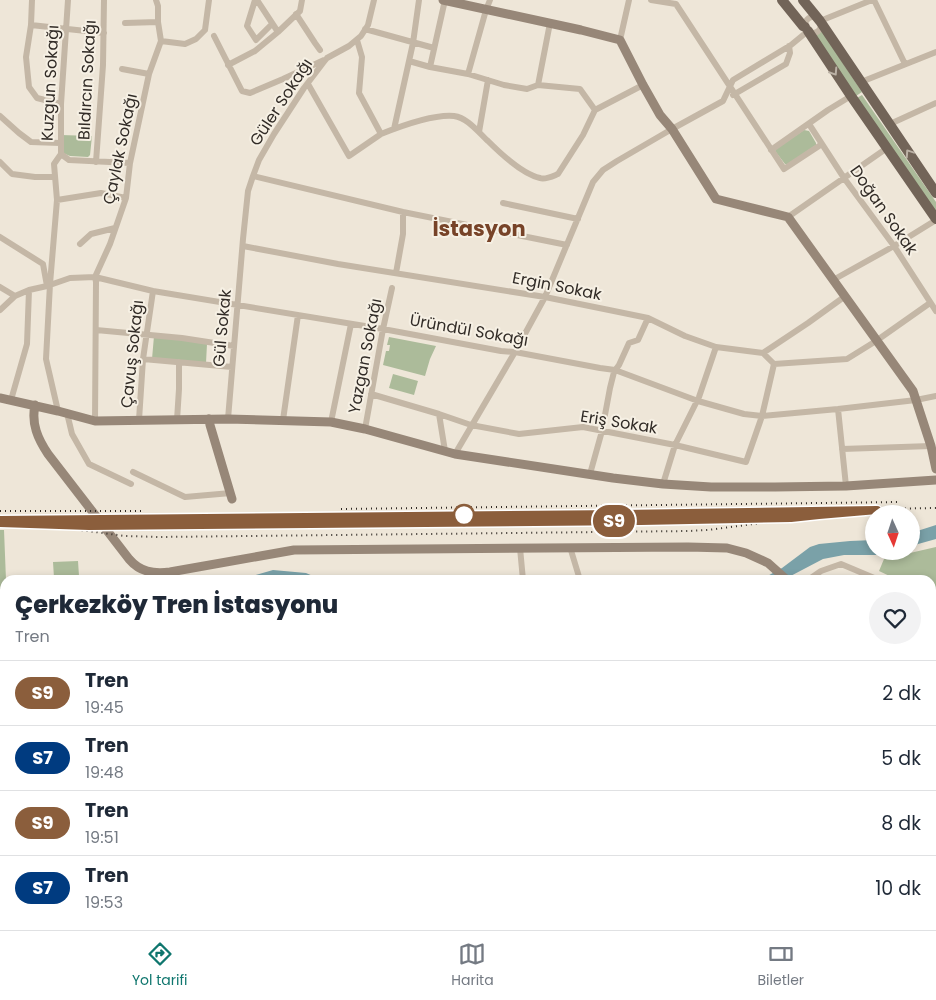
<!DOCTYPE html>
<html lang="tr">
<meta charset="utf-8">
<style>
body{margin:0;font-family:Poppins,sans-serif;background:#f2f2f3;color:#1f2937;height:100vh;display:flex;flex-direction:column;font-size:19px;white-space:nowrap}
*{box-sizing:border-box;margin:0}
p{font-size:16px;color:#747a83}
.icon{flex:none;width:28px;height:28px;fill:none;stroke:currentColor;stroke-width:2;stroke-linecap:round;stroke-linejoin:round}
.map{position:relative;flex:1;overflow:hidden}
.panel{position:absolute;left:0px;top:575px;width:936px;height:355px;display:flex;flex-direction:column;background:#fff;border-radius:15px 15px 0 0;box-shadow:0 2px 8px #0003}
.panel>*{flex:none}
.badge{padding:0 10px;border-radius:16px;font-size:18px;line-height:32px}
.needle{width:32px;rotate:177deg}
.controls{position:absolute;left:865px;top:505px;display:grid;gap:10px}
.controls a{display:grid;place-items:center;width:55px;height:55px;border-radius:50%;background:#fff;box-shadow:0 2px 8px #0003;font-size:25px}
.map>.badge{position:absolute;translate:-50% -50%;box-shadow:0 0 0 2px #fff}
.round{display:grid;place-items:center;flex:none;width:52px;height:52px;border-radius:26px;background:#f2f2f3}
.headline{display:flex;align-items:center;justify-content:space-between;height:85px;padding:0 15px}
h1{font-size:24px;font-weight:800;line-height:38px}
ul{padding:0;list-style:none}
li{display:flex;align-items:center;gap:15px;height:65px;padding:0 15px;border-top:1px solid #e0e1e3}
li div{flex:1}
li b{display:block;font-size:19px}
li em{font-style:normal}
li .badge{min-width:55px;font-weight:700;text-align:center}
.tab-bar{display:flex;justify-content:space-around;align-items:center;height:70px;border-top:1px solid #e0e1e3;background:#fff;font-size:14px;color:#747a83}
.tab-bar a{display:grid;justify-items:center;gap:2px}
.tab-bar .on{color:#0f766e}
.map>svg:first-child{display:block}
</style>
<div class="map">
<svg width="936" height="930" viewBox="0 0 936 930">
<rect width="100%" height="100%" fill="#eee6d8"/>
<!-- green -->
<path fill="#acbb9a" d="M821,30L862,92L856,96L814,35Z
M862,95L936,202V216L855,99Z
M804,130L809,131L816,143V145L788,164H785L775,151L776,149Z
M61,135L92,136L90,155L88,157L70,156L63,153Z
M154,336L207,344L206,363L152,359Z
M389,337L436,346L430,359L425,376L383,365L386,351H389L390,345H387Z
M393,374L418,381L414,395L389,388Z
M0,530H4L6,580H5V589H0Z
M936,547V597L931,595V580H898L879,571L884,559Z
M78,561L79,576L54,578L53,562Z
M855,925H913L911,930H854Z"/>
<!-- water -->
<path fill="#7aa1a8" d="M936,525V539L911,546V533Z
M874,540V551H892L879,555H844L823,559L783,580H760L782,568L810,547L819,544L850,541Z
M273,570L306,573L322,580H238Z"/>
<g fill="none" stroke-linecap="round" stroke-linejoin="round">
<!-- stream -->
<path stroke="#7aa1a8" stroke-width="2" d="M0,721L5,724
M0,871L5,874
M0,909L5,903"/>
<!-- street -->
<path stroke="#c4b7a6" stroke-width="6" d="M32,0L31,25L26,57L29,87L37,98L61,104
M255,0L247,26L256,40L272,24
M257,0L278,32
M651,0L676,4L784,169L822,144
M874,0L905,64
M296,14L315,43L320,50
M805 25a8 8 0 1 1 16 0a8 8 0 1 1-16 0Z
M820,21L872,0
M125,23L158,22
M31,25L104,33
M365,29L434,48
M214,36L242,91L250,93L283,79L324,60
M357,40L362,57L359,93L381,134C401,126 433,114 454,116C468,118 478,132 488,141C501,154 522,174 540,178C545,180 553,176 558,174L583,135L595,110
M620,40L629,0
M161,41L185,44L196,39L205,30L209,0
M409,61L430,67L468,74L504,85L527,89L538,85L580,89L595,110
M228,65L255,51L278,32L300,11L302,0
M430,67L445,0
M122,69L149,74
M468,74L486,10L490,0
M861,82L936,52
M308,84L349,156L381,134
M538,85L550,23
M733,95L786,64L790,53L789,46
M595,110L643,85
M0,116L19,133L31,142L60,143
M809,124L844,178L894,246L936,311
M890,124L936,103
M394,129L413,43L419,0
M479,132L488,80
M771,150L828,110L851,96
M61,154L69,160L130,163
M0,162L12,174L35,177H55
M96,162L103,65L104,0
M253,176L403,212L567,245
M57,200L101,193L126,198
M503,203L578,219
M788,217L887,148
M0,237L43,264L47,286
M80,244L91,234L115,228
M243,246L338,264L545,297L609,310L648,318L685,336L716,347L763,353L808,323L844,297
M396,273L403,234V212
M833,280L894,246L936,220
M0,287L15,296
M0,310L15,296L29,290L47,286L70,278L95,277L153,291L383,329L501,351L515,352L600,368L615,370L698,401L744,414L762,416L838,409L916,400L936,396
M96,330L182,338L234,346
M763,353L774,364
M143,359L232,367
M774,364L847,359L876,341L930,303
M371,394L439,414L471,425L519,434L583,427L675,445L746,462L762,416L774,364
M11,400L27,344L29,290
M838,409L846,486
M58,411L46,359L50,284L57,200L54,164L61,154V104L68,0
M67,413L72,434L89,464L131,484
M439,414L445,451
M228,419L243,239L248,191L253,176L259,160L274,134L304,88L323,63L327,58L349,46L361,36L368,25L374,0
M139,420L143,359L153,291
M177,420L179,389V362
M283,420L298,315
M95,421L96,282L95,277L110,244L126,198L130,163L149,74L161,41L158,22V6L156,0
M331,422L351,324
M365,429L383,329L392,288
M842,449L931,446
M455,454L515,352L545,297L593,182L603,170L617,161L672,129L723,101L733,80L791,45L808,31
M133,472L185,497L231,493
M590,474L602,431L610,388L614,372L619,365L629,343L638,340L648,318
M663,484L675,445L699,397L716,347
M570,547L580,580
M520,548L523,580
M808,580L821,571L841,564L879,580
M931,603L936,605
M262,925L263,930
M334,925L340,930
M568,925V930
M613,925V930
M788,925L800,930
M385,930L389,925
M492,930V925
M694,930V925
M744,930L745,925"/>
<!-- secondary -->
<path stroke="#978778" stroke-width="9" d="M443,0L581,30L620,40L643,85L660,115L672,129L716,199L788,217L913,391L931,446L936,469
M0,398L58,411L95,421L228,419L331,422L365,429L455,454L613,478L663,484L711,487H775L846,486L936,480
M35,405C31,424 38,439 48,454L129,559C140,572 153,574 170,572L294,550L688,547L727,548L746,553L768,563L787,580
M209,419L210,425L232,499
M931,652L936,654
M931,663H936
M0,855L5,858
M148,925L173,930
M181,930L205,925"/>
<!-- primary -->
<path stroke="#726458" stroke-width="10" d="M782,0L803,26L805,27
M803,0L820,21L936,193
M808,31L851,96L936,219"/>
<!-- highway -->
<path stroke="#51463e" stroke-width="11" d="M0,700L5,703
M0,711L5,714
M224,925L227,930
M235,925L238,930
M167,930L164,929L170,925
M252,930L253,925"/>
<!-- rail -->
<path stroke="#312b26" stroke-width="2" stroke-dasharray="1 4" stroke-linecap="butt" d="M341,509L899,502
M0,511H144
M0,520L641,513L936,508
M336,524L741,519
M42,525L125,536L160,537L689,531L708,530L806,517"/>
</g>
<!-- one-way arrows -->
<defs><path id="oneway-chevron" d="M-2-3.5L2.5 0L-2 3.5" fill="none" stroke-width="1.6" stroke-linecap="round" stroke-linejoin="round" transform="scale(1.25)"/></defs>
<g stroke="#bbb1a5">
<use href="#oneway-chevron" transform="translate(834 72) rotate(57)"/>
<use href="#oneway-chevron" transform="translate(909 153) rotate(-124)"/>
</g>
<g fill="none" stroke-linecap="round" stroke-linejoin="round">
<defs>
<path id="line" d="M0,520L622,514L877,510L819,515L791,518L641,521L89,526L0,523"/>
</defs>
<!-- line casing -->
<use href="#line" stroke="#fff" stroke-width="11"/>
<!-- line -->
<use href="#line" stroke="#8b5e3c" stroke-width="8"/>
</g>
<!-- markers -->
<circle fill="#fff" stroke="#8b5e3c" stroke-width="2.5" cx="464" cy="515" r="10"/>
<g text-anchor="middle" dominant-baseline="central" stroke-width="4" stroke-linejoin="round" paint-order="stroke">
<!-- street labels -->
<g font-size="16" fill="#312b26" stroke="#f6f0e4">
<text transform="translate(87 80) rotate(-87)">Bıldırcın Sokağı</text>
<text transform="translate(50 83) rotate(-87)">Kuzgun Sokağı</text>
<text transform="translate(281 102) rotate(-57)">Güler Sokağı</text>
<text transform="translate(120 149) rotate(-78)">Çaylak Sokağı</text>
<text transform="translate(884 210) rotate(55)">Doğan Sokak</text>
<text transform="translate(557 286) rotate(11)">Ergin Sokak</text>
<text transform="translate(222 328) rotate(-85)">Gül Sokak</text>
<text transform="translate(469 330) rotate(10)">Üründül Sokağı</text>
<text transform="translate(132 354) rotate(-84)">Çavuş Sokağı</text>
<text transform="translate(365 356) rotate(-79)">Yazgan Sokağı</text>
<text transform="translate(619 422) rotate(9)">Eriş Sokak</text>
</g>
<!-- district labels -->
<g font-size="21" font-weight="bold" fill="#774328" stroke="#f6f0e4">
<text x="479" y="228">İstasyon</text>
</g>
</g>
</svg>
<div class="controls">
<a><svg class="needle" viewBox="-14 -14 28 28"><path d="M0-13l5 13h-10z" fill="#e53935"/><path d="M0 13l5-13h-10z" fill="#747a83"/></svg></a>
</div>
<b class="badge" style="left:614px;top:521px;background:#8b5e3c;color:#fff">S9</b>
<section class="panel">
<div class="headline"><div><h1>Çerkezköy Tren İstasyonu</h1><p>Tren</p></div><a class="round"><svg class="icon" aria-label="heart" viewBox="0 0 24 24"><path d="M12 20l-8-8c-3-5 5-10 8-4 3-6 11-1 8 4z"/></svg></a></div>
<ul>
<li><span class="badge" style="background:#8b5e3c;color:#fff">S9</span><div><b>Tren</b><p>19:45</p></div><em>2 dk</em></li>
<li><span class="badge" style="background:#003b80;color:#fff">S7</span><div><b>Tren</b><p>19:48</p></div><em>5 dk</em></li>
<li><span class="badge" style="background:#8b5e3c;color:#fff">S9</span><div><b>Tren</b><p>19:51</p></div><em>8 dk</em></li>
<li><span class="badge" style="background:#003b80;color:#fff">S7</span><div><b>Tren</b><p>19:53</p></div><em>10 dk</em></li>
</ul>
</section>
</div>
<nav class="tab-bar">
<a class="on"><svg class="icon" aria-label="directions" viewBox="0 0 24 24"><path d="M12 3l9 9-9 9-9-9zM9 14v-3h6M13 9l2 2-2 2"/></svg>Yol tarifi</a>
<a><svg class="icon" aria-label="map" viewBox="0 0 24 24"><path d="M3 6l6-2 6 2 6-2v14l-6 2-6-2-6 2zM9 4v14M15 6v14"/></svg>Harita</a>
<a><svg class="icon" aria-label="tickets" viewBox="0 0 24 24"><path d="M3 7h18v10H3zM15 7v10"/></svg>Biletler</a>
</nav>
